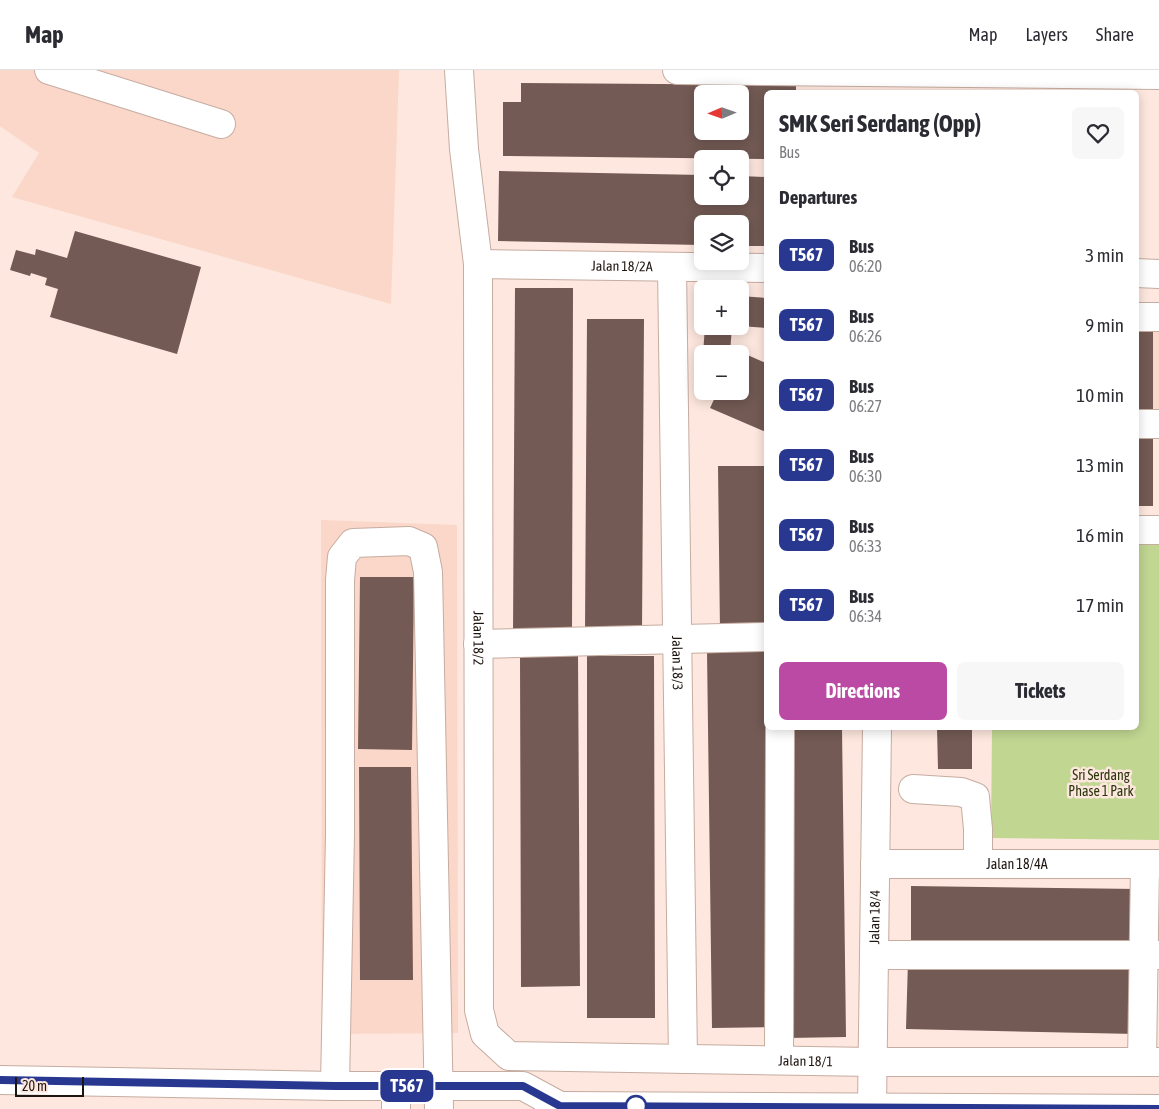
<!DOCTYPE html>
<meta charset="utf-8">
<style>
body{margin:0;font-family:"Asap Condensed",sans-serif;background:#f7f7f7;color:#2b2b33;height:100vh;display:flex;flex-direction:column;font-size:19px;white-space:nowrap}
*{box-sizing:border-box;margin:0}
p{font-size:16px;color:#7c7c81}
.icon{flex:none;width:28px;height:28px;fill:none;stroke:currentColor;stroke-width:2;stroke-linecap:round;stroke-linejoin:round}
.map{position:relative;flex:1;overflow:hidden}
.side{position:absolute;left:764px;top:20px;width:375px;height:640px;display:flex;flex-direction:column;background:#fff;border-radius:8px;box-shadow:0 2px 12px #0003}
.side>*{flex:none}
.badge{padding:0 10px;border-radius:8px;font-size:18px;line-height:32px}
.needle{width:32px;rotate:268deg}
.controls{position:absolute;left:694px;top:15px;display:grid;gap:10px}
.controls a{display:grid;place-items:center;width:55px;height:55px;border-radius:8px;background:#fff;box-shadow:0 2px 12px #0003;font-size:25px}
.scale{position:absolute;left:15px;bottom:12px;width:69px;box-sizing:border-box;padding-left:5px;border:2px solid #1e1511;border-top:0;font-size:14px;line-height:18px;white-space:nowrap;color:#1e1511;-webkit-text-stroke:4px #fde7de;paint-order:stroke}
.map>.badge{position:absolute;translate:-50% -50%;box-shadow:0 0 0 2px #fff}
h2{padding:0 15px;font-size:19px;line-height:45px}
.round{display:grid;place-items:center;flex:none;width:52px;height:52px;border-radius:8px;background:#f7f7f7}
.headline{display:flex;align-items:center;justify-content:space-between;height:85px;padding:0 15px}
h1{font-size:24px;font-weight:700;line-height:38px}
.cta{display:flex;gap:10px;margin-top:auto;padding:10px 15px}
.cta a{flex:1;height:58px;border-radius:8px;background:#bb4aa5;color:#fff;font-size:20px;font-weight:700;line-height:58px;text-align:center}
.cta a+a{background:#f7f7f7;color:#2b2b33}
ul{padding:0;list-style:none}
li{display:flex;align-items:center;gap:15px;height:70px;padding:0 15px}
li div{flex:1}
li b{display:block;font-size:19px}
li em{font-style:normal}
li .badge{min-width:55px;font-weight:700;text-align:center}
header{display:flex;align-items:center;gap:30px;box-sizing:border-box;height:70px;padding:0 25px;background:#fff;border-bottom:1px solid #e1e1e2}
header strong{font-size:24px}
nav{display:flex;gap:28px;margin-inline-start:auto;font-size:18px}
.map>svg:first-child{display:block}
</style>
<header>
<strong>Map</strong>
<nav><a>Map</a><a>Layers</a><a>Share</a></nav>
</header>
<div class="map">
<svg width="1159" height="1039" viewBox="0 0 1159 1039">
<rect width="100%" height="100%" fill="#fde7de"/>
<!-- built -->
<path fill="#fad7c8" d="M0,0H399L391,234L12,127L39,83L0,56Z
M1136,256H1159V349H1136Z
M321,450L457,455L458,963L322,964Z"/>
<!-- green -->
<path fill="#c0d691" d="M1136,475H1159V770L991,768L992,658H1136Z"/>
<!-- building -->
<path fill="#735a54" fill-rule="evenodd" d="M521,13L796,15V22H766V89L503,86V32H521ZM702,24H740V61H702Z
M499,101L702,105V126H740V106L766,107V176H740V154H702V175L498,171Z
M75,161L201,197L177,284L50,247L58,219L45,215L47,208L31,203L30,206L10,200L16,180L35,185L36,179L67,188Z
M515,218H573L572,565H513Z
M740,226L766,228V258L740,256Z
M587,249H644L642,562H585Z
M705,256H732L730,284H703Z
M1136,257H1153V345H1136Z
M736,280L766,293V362L710,338L718,321H740V284H734Z
M1136,366H1153V436H1136Z
M718,396H766V560L720,561Z
M360,507H414L412,680L358,679Z
M766,580V658H770L774,957L712,958L707,581Z
M578,585L580,916L521,917L520,586Z
M587,586H654L655,948H587Z
M784,658H842L846,967L788,968Z
M937,658H972V699H938Z
M359,697H411L413,910H360Z
M911,816L1139,819L1138,879L911,877Z
M908,891L1137,896L1136,964L906,959Z"/>
<g fill="none" stroke-linecap="round" stroke-linejoin="round">
<defs>
<g id="minor">
<path d="M49,0L221,54"/>
<path id="s1" d="M459,0L464,79L478,194L479,940L485,964L509,986L873,992H1159"/>
<path d="M677,0L1159,5"/>
<path id="s2" d="M478,194L766,198"/>
<path id="s3" d="M672,197L683,989"/>
<path d="M1136,203L1159,204"/>
<path d="M1136,247H1159"/>
<path d="M1136,354H1159"/>
<path d="M1136,460H1159"/>
<path d="M478,574L766,567"/>
<path d="M913,719L961,722L975,727L978,759V794"/>
<path id="s4" d="M875,794H1159"/>
<path d="M874,885H1159"/>
<path d="M779,990L780,658"/>
<path d="M1142,992L1145,794"/>
<path d="M0,1010L335,1016H523L560,1036"/>
<path d="M335,1016L340,764V510L342,487L353,473L409,471L423,477L428,502L439,1039"/>
<path id="s5" d="M872,1037L877,658"/>
<path d="M396,1039V1016"/>
<path d="M549,1039L560,1036L1159,1039"/>
</g>
</defs>
<!-- minor casing -->
<use href="#minor" stroke="#c6aca1" stroke-width="30"/>
<!-- minor -->
<use href="#minor" stroke="#fff" stroke-width="28"/>
</g>
<g fill="none" stroke-linecap="round" stroke-linejoin="round">
<defs>
<path id="line" d="M0,1010L335,1016H523L560,1036L1159,1039"/>
</defs>
<!-- line casing -->
<use href="#line" stroke="#fff" stroke-width="11"/>
<!-- line -->
<use href="#line" stroke="#283890" stroke-width="8"/>
</g>
<!-- markers -->
<circle fill="#fff" stroke="#283890" stroke-width="2.5" cx="636" cy="1036" r="10"/>
<g text-anchor="middle" dominant-baseline="central" stroke-width="5" stroke-linejoin="round" paint-order="stroke">
<!-- street labels -->
<g font-size="14" fill="#1e1511" stroke="#fde7de">
<text stroke="none"><textPath href="#s2" startOffset="144">Jalan 18/2A</textPath></text>
<text stroke="none"><textPath href="#s1" startOffset="569">Jalan 18/2</textPath></text>
<text stroke="none"><textPath href="#s3" startOffset="396">Jalan 18/3</textPath></text>
<text stroke="none"><textPath href="#s4" startOffset="142">Jalan 18/4A</textPath></text>
<text stroke="none"><textPath href="#s5" startOffset="190">Jalan 18/4</textPath></text>
<text stroke="none"><textPath href="#s1" startOffset="1295">Jalan 18/1</textPath></text>
</g>
<!-- park labels -->
<g font-size="14" fill="#2a350c" stroke="#fde7de">
<text x="1101" y="705">Sri Serdang<tspan x="1101" dy="16">Phase 1 Park</tspan></text>
</g>
</g>
</svg>
<div class="controls">
<a><svg class="needle" viewBox="-14 -14 28 28"><path d="M0-13l5 13h-10z" fill="#e53935"/><path d="M0 13l5-13h-10z" fill="#7c7c81"/></svg></a>
<a><svg class="icon" aria-label="locate" viewBox="0 0 24 24"><circle cx="12" cy="12" r="6"/><path d="M12 2v4M12 18v4M2 12h4M18 12h4"/></svg></a>
<a><svg class="icon" aria-label="layers" viewBox="0 0 24 24"><path d="M12 4l9 5-9 5-9-5zM3 14l9 5 9-5"/></svg></a>
<a>+</a>
<a>−</a>
</div>
<div class="scale">20 m</div>
<b class="badge" style="left:407px;top:1016px;background:#283890;color:#fff">T567</b>
<section class="side">
<div class="headline"><div><h1>SMK Seri Serdang (Opp)</h1><p>Bus</p></div><a class="round"><svg class="icon" aria-label="heart" viewBox="0 0 24 24"><path d="M12 20l-8-8c-3-5 5-10 8-4 3-6 11-1 8 4z"/></svg></a></div>
<h2>Departures</h2>
<ul>
<li><span class="badge" style="background:#283890;color:#fff">T567</span><div><b>Bus</b><p>06:20</p></div><em>3 min</em></li>
<li><span class="badge" style="background:#283890;color:#fff">T567</span><div><b>Bus</b><p>06:26</p></div><em>9 min</em></li>
<li><span class="badge" style="background:#283890;color:#fff">T567</span><div><b>Bus</b><p>06:27</p></div><em>10 min</em></li>
<li><span class="badge" style="background:#283890;color:#fff">T567</span><div><b>Bus</b><p>06:30</p></div><em>13 min</em></li>
<li><span class="badge" style="background:#283890;color:#fff">T567</span><div><b>Bus</b><p>06:33</p></div><em>16 min</em></li>
<li><span class="badge" style="background:#283890;color:#fff">T567</span><div><b>Bus</b><p>06:34</p></div><em>17 min</em></li>
</ul>
<div class="cta"><a>Directions</a><a>Tickets</a></div>
</section>
</div>
